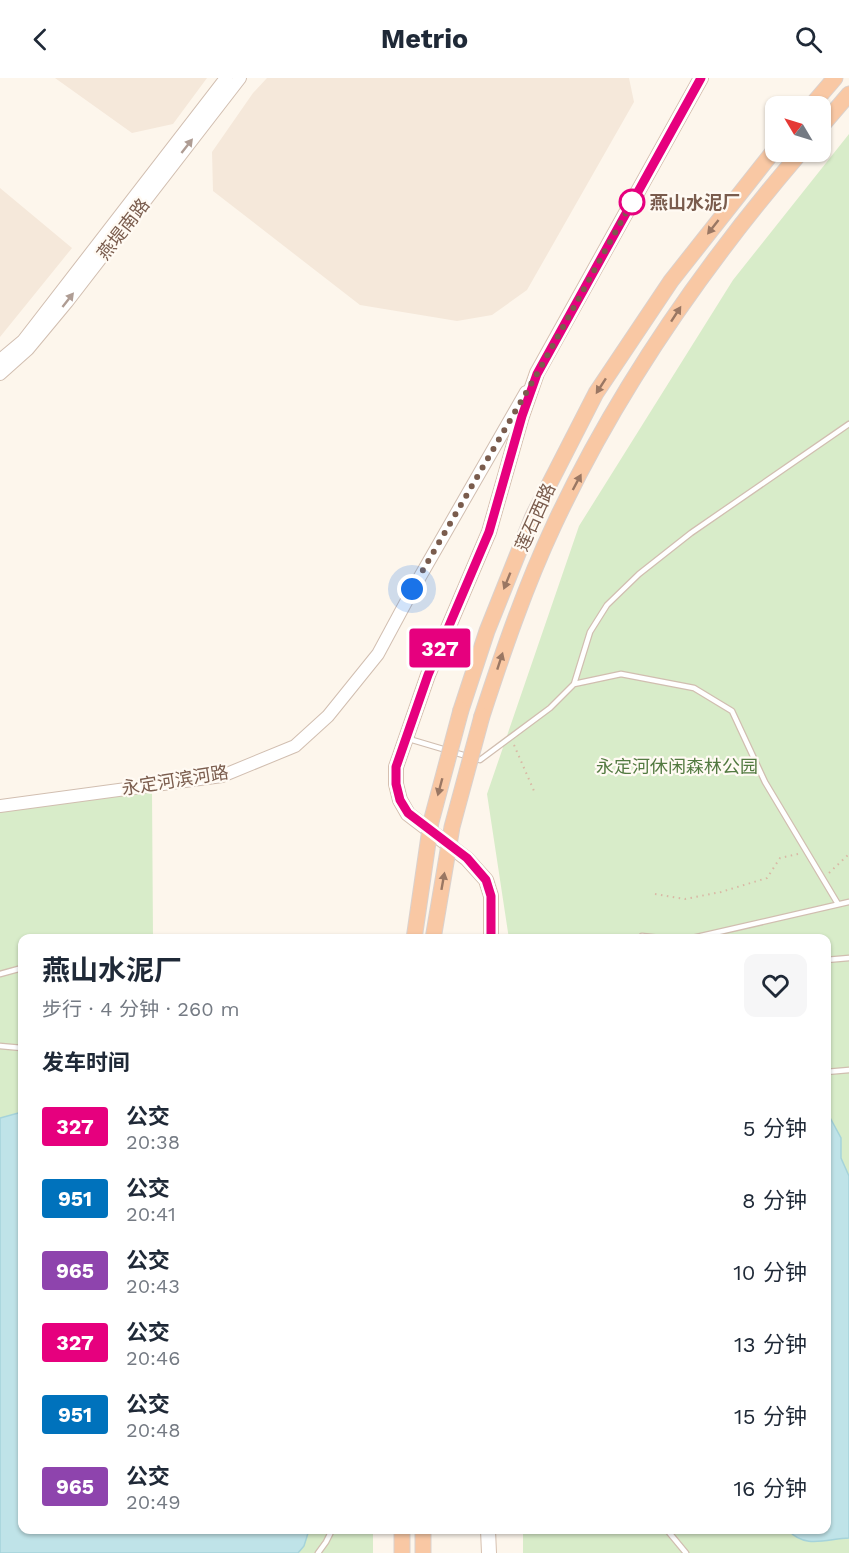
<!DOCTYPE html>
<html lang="zh">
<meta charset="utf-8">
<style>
body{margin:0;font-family:"Work Sans","Noto Sans SC",sans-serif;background:#f6f6f7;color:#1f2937;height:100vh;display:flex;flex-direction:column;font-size:22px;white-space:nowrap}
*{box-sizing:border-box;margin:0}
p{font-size:20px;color:#747a83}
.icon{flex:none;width:33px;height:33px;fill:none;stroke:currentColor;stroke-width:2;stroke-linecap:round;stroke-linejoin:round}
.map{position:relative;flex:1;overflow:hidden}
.sheet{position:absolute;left:18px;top:856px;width:813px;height:600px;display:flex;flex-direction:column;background:#fff;border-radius:12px;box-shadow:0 2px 4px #0004}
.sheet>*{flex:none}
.badge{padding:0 12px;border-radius:4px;font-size:21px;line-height:39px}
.needle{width:39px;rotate:308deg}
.tools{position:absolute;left:765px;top:18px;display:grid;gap:12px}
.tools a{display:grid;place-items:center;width:66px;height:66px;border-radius:12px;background:#fff;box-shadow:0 2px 4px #0004;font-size:30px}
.you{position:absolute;width:30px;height:30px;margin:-15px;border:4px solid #fff;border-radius:50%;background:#1a73e8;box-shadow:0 0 0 9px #1a73e833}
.map>.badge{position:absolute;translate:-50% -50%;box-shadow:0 0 0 3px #fff}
h2{padding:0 24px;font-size:22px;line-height:54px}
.round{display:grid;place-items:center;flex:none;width:63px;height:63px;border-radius:12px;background:#f6f6f7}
.headline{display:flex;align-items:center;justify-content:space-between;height:102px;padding:0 24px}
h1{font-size:28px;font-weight:700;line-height:45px}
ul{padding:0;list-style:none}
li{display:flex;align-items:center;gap:18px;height:72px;padding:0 24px}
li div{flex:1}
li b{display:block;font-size:22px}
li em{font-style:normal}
li .badge{min-width:66px;font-weight:700;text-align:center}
header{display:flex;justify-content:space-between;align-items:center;height:78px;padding:0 24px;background:#fff;font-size:27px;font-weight:700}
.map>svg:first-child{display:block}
</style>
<header><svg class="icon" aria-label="back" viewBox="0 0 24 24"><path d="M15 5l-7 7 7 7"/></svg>Metrio<svg class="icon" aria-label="search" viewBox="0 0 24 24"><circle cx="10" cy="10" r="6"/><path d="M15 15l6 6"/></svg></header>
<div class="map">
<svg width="849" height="1475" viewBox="0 0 849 1475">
<rect width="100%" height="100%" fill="#fdf6ec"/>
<!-- residential -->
<path fill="#f5e8da" d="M55,0H207L173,46L132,55Z
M267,0H629L634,24L527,212L492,237L457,243L360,227L213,113L212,74L253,15Z
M0,110L72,170L0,259Z"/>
<!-- green -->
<path fill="#d8ecc9" d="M849,56V1475H523V1452H826V861H509L487,716L579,448L733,202Z
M152,713L153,861H22V1452H373V1475H0V734Z"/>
<!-- water -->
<path fill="#bfe3e8" stroke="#a5d3da" stroke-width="1.5" d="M22,1034V1452H309L304,1468L298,1475H0V1040Z
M827,1034L841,1060V1080L849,1098V1460C826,1461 805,1471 788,1452H826Z"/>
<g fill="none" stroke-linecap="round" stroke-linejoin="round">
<defs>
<path id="service" d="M574,606L621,596L694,610L732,633L765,704L838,826
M409,661L480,682L550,630L574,606L590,554L607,527L639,496L691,455L849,346
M642,858L669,861
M688,861L849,824
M826,882L849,880
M0,896L22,890
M0,968L22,970
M826,994L849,992
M667,1452L686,1475
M318,1475L326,1464L332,1452"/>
<path id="tertiary" d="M0,282L23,263L226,0
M0,296L28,271L67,224L240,0
M0,728L222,698L295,668L328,638L378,576L413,511L526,314"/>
<path id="secondary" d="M491,861V818L486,802L467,781L408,736L400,722L396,706V689L428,597L489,454L522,338L537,295L701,0
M488,1452L489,1475"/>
<path id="trunk" d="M811,28L835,0
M820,50L849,16
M461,632L487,553L533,438L596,315L671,203L776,70
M482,638C503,574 525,509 554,447C617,312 704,187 801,74
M402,1475V1452
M423,1475V1452"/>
</defs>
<!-- service casing -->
<use href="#service" stroke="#d1beb0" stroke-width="7"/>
<!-- tertiary casing -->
<use href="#tertiary" stroke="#d1beb0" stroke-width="14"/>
<!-- secondary casing -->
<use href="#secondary" stroke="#d6c0b0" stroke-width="16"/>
<!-- trunk casing -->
<use href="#trunk" stroke="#dad1cd" stroke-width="17"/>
<!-- path -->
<path stroke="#d9b8a5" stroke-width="2" stroke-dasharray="1.5 4.5" stroke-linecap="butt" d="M514,667L534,713
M829,795L849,776
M655,816L685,821L721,814L767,800L780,780L798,776"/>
<!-- service -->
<use href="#service" stroke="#fff" stroke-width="4.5"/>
<!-- tertiary -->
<use href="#tertiary" stroke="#fff" stroke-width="12"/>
<!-- secondary -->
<use href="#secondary" stroke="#fff" stroke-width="14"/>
<!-- trunk -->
<use href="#trunk" stroke="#f9c8a4" stroke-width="15"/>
<defs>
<path id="trunk-bridge" d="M414,861L431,744L461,632
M433,861L452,749L482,638"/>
</defs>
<!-- trunk-bridge casing -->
<use href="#trunk-bridge" stroke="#dad1cd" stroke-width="17" stroke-linecap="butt"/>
<!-- trunk-bridge -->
<use href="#trunk-bridge" stroke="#f9c8a4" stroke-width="15"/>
</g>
<!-- one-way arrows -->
<defs><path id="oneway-solid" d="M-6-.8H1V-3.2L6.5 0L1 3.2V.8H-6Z" transform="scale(1.5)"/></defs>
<g fill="#af9d94">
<use href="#oneway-solid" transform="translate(187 68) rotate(-52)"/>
<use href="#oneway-solid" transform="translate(68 222) rotate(-52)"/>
</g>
<g fill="#9a7763">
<use href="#oneway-solid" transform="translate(713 149) rotate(128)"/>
<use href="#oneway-solid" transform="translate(676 236) rotate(-57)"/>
<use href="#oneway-solid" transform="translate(601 308) rotate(123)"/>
<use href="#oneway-solid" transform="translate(577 404) rotate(-62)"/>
<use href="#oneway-solid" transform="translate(507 503) rotate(112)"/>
<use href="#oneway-solid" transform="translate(500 583) rotate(-72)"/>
<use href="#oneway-solid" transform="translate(440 709) rotate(105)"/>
<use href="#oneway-solid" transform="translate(443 803) rotate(-80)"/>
</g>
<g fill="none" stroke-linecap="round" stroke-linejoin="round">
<defs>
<path id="line" d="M491,861V818L486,802L467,780L408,735L400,722L396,706V689L428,597L489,454L522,338L537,296L701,0"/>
</defs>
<!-- line casing -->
<use href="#line" stroke="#fff" stroke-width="14"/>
<!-- line -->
<use href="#line" stroke="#e6007e" stroke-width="9"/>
<!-- walk -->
<path stroke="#7a5c4d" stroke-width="6" stroke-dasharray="0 10.8" d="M412,511L537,296L632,124"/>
</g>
<!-- markers -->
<circle fill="#fff" stroke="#e6007e" stroke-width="3" cx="632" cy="124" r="12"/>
<g text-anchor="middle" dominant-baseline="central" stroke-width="4.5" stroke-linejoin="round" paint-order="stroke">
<!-- stop labels -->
<g font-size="18" font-weight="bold" fill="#7a5c4d" stroke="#fffaf3" text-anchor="start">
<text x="650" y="124">燕山水泥厂</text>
</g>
<!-- street labels -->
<g font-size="18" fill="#7a5c4d" stroke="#fffaf3">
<text transform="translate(123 151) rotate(-52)">燕堤南路</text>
<text transform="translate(535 439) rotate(-66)">莲石西路</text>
<text transform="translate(175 702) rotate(-9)">永定河滨河路</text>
</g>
<!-- park labels -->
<g font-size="18" fill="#537a41" stroke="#fffaf3">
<text x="677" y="688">永定河休闲森林公园</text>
</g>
</g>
</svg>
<div class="tools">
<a><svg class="needle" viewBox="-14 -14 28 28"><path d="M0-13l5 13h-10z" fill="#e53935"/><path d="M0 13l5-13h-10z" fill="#747a83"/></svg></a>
</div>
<div class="you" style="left:412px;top:511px"></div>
<b class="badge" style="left:440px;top:570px;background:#e6007e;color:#fff">327</b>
<section class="sheet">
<div class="headline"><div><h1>燕山水泥厂</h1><p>步行 · 4 分钟 · 260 m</p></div><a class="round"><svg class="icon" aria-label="heart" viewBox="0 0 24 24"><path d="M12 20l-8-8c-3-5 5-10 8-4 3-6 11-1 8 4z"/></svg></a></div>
<h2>发车时间</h2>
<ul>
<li><span class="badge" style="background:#e6007e;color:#fff">327</span><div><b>公交</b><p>20:38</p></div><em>5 分钟</em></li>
<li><span class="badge" style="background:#0072bc;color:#fff">951</span><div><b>公交</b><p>20:41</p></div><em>8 分钟</em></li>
<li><span class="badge" style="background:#8e44ad;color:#fff">965</span><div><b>公交</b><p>20:43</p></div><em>10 分钟</em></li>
<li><span class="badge" style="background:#e6007e;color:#fff">327</span><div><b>公交</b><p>20:46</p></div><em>13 分钟</em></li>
<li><span class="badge" style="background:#0072bc;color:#fff">951</span><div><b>公交</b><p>20:48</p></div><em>15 分钟</em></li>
<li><span class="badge" style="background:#8e44ad;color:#fff">965</span><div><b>公交</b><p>20:49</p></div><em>16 分钟</em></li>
</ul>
</section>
</div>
